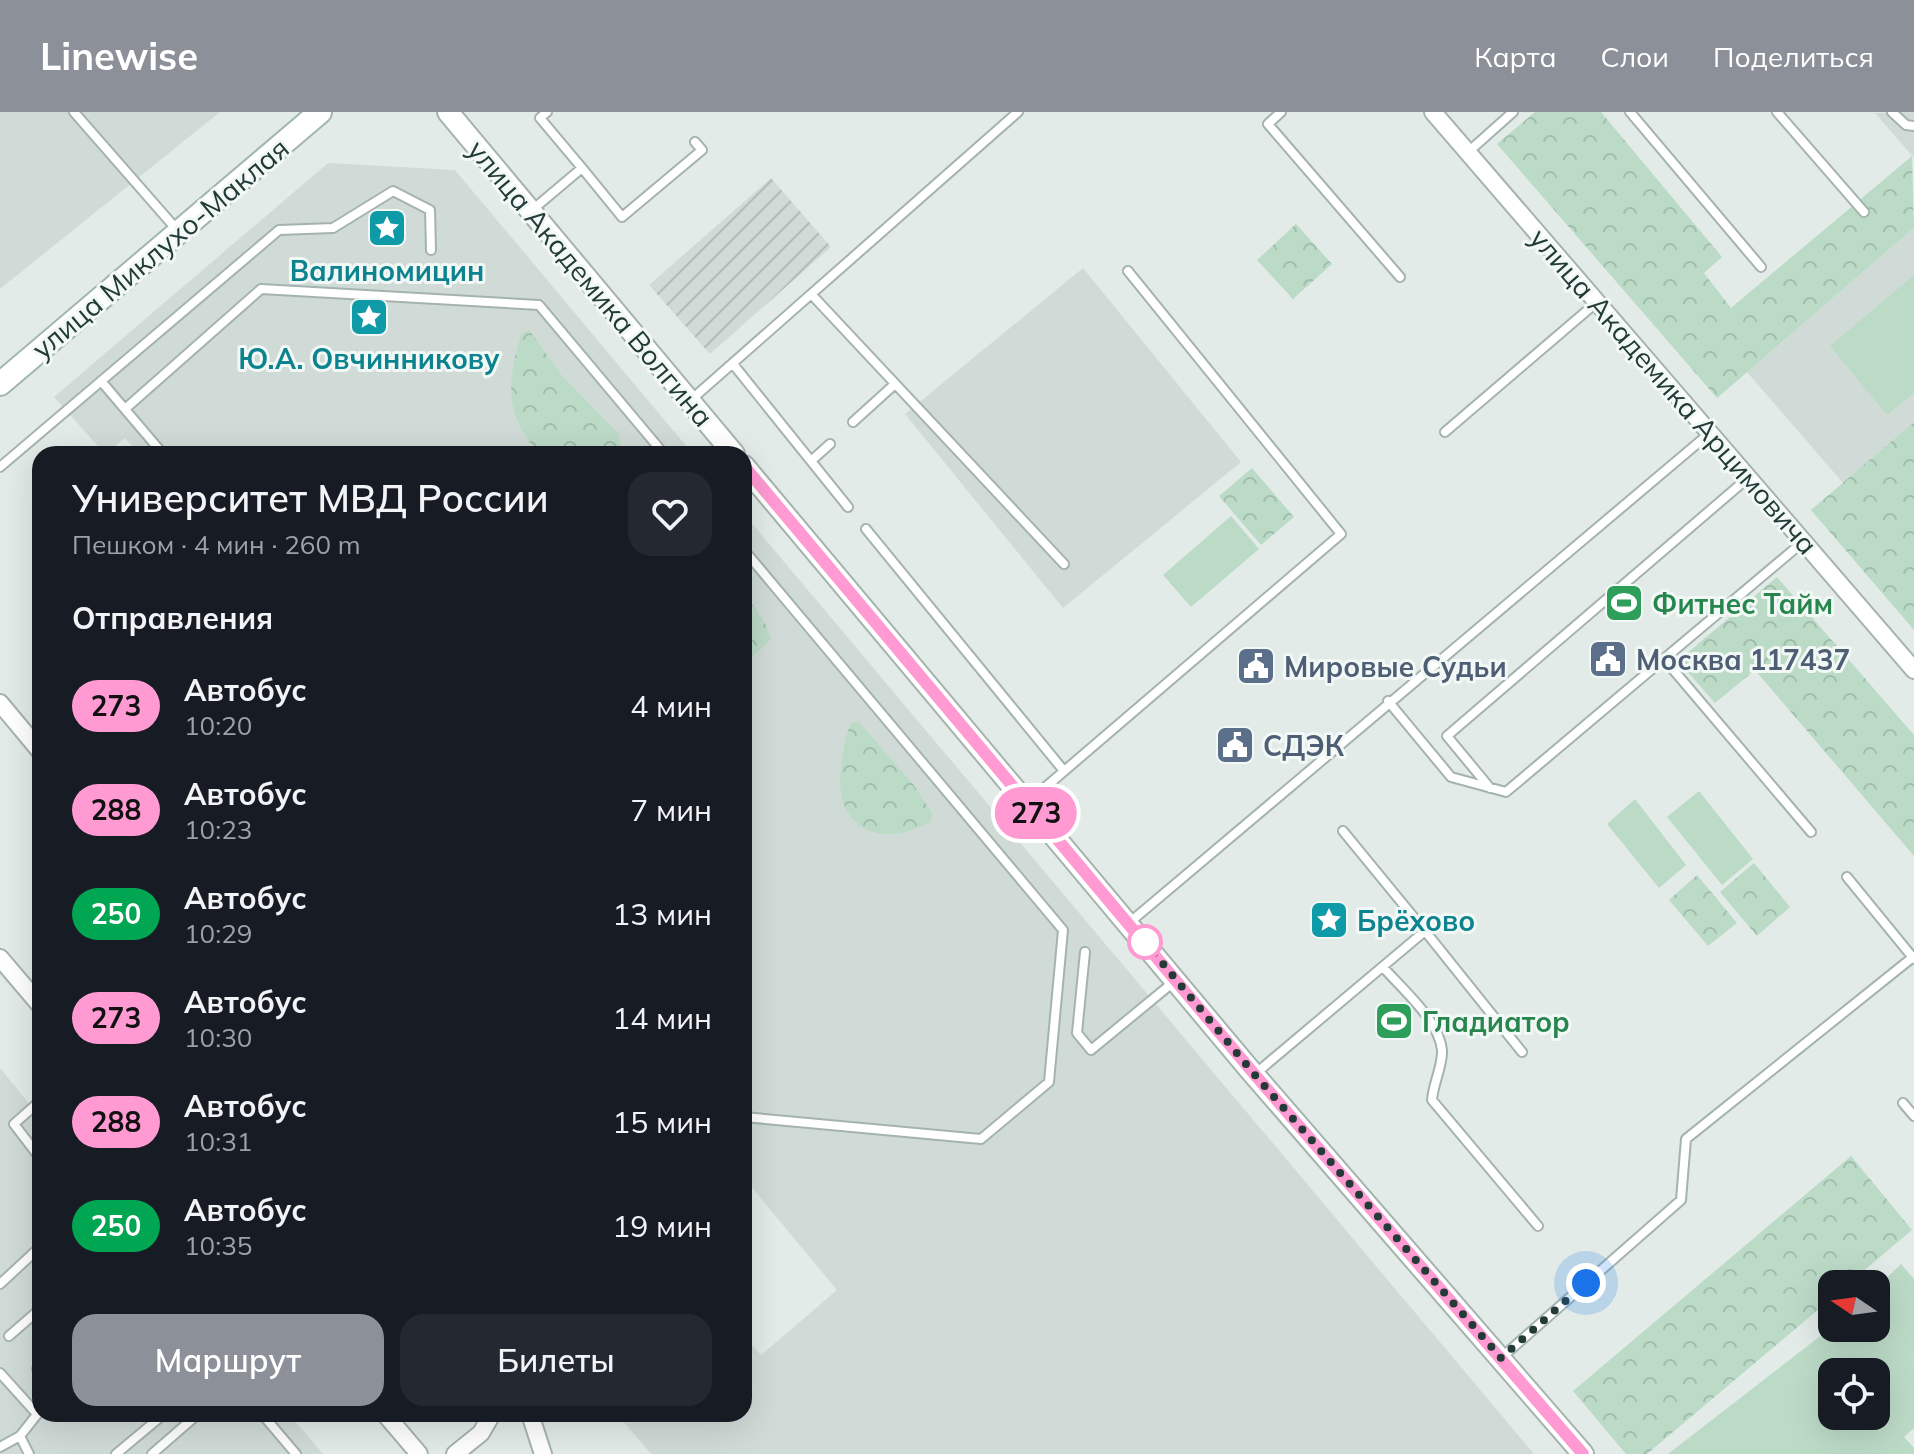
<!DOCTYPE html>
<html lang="ru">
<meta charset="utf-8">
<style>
body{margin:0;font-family:Mulish,sans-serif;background:#242831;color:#f1f3f6;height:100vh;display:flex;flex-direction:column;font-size:30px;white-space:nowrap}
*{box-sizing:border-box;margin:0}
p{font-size:26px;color:#9ea1a6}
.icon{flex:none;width:44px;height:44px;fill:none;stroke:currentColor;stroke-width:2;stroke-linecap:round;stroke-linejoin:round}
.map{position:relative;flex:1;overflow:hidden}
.drawer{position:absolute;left:32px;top:334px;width:720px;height:976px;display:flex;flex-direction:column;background:#171b24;border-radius:24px;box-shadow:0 8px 32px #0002}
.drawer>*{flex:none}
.badge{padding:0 16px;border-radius:26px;font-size:28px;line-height:52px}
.needle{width:52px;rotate:283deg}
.controls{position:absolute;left:1818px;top:1158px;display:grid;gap:16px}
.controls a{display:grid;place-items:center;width:72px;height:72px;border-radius:16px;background:#171b24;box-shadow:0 8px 32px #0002;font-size:40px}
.you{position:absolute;width:40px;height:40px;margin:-20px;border:6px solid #fff;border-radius:50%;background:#1a73e8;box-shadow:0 0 0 12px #1a73e833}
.map>.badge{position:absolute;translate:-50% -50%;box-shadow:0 0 0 4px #fff}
h2{padding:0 40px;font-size:30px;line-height:72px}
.round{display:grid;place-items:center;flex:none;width:84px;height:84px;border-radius:24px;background:#242831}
.overview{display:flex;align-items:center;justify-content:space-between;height:136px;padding:0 40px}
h1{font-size:38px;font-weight:600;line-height:60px}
.primary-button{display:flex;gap:16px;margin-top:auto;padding:16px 40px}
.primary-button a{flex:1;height:92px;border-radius:24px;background:#8c9099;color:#fff;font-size:32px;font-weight:600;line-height:92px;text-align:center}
.primary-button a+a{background:#242831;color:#f1f3f6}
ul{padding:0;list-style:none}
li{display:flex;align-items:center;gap:24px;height:104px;padding:0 40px}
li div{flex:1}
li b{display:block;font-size:30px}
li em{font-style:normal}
li .badge{min-width:88px;font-weight:700;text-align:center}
header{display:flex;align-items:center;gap:48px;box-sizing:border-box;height:112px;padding:0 40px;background:#8c9099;color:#fff}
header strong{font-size:38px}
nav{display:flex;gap:44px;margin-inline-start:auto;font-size:28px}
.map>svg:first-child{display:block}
</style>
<header>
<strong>Linewise</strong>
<nav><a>Карта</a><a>Слои</a><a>Поделиться</a></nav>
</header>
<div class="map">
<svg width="1914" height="1342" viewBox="0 0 1914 1342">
<defs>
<pattern id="industrial-furrows" width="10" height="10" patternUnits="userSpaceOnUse" patternTransform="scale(2)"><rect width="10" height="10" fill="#d0dbd7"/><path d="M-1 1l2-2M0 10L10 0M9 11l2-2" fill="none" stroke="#b2bdb9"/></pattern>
<pattern id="forest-crowns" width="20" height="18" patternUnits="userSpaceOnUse" patternTransform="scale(2)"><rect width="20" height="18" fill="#bcdbc7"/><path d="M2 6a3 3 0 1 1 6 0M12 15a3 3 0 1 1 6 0" fill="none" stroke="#a1bdac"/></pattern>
</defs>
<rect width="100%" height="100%" fill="#e2ebe8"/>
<!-- built -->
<path fill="#d0dbd7" d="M0,0H220L0,177Z
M1914,0V46L1875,1Z
M328,51L455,58L693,342H139L125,326L105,342L54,285Z
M1914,116V310L1843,371L1747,260Z
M1083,156L1241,350L1063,496L905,302Z
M744,402L1534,1342H651L617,1302H744V1224L761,1243L837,1178L744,1066Z
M0,956L40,1005V1302H289L323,1342H0Z"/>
<!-- industrial -->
<path fill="url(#industrial-furrows)" d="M771,66L831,135L710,242L649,173Z"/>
<!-- forest -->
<path fill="url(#forest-crowns)" d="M1535,0H1601L1722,145L1704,161L1731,196L1912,44L1914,116L1717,286L1497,32Z
M1296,112L1332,152L1293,187L1257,148Z
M529,218L562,264L619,322L623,342H538C504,298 507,273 521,222Z
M1914,310V518L1811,398Z
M1252,356L1294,405L1261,433L1219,384Z
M1777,465L1914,623V744L1755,558L1715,591L1678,549Z
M744,480L765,511L771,527L752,545L744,544Z
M852,610H859L913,672L933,703L929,711C918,714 906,722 894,722C854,725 836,694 841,658C843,643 844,624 852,610Z
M1754,751L1790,795L1757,824L1720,780Z
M1697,763L1737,811L1708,834L1669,788Z
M1851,1044L1912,1118L1848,1172H1832V1186L1647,1342H1626L1573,1279Z"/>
<!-- garden -->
<path fill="#bcdbc7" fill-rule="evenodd" d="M1914,163V281L1887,303L1830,234Z
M1231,404L1259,437L1191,495L1163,463Z
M1699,679L1753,747L1722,773L1667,705Z
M1635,687L1686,753L1659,776L1607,712Z
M1901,1152L1914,1167V1316L1904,1325L1914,1336V1342H1668L1832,1215L1876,1216V1176ZM1832,1260H1876V1304H1832Z"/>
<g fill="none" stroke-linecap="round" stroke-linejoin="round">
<defs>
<path id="service" d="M74,0L178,119
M547,0L540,6L582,56
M1281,0L1268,12L1400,165
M1630,0L1761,155
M1777,0L1864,100
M1892,0L1906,13L1914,14
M1467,41L1513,0
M531,99L582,56L622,105L702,38L695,30
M812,183L1064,452
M733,252L848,395
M101,269L163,342
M692,287L1018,0
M125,297L261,177L539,193L664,342
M853,310L895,272
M1445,320L1597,190
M811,349L830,332
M0,355L279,118L333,116L393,79L430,98L431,138
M866,417L1064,659
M744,438L1063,818L1049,970L981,1027L744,1005
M1665,548L1811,720
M1388,589L1451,665L1506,680L1804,429
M1490,676L1447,624L1749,365
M1028,690L1341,422L1128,159
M1847,765L1914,847
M1129,811L1711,320
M1425,819L1522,940
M1085,840L1077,921L1091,938L1176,868
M1383,855C1402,877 1439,908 1442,938C1443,953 1433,972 1432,988L1538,1114
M1255,962L1425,819L1343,719
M40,989L14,1012L40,1046
M1903,991L1914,1004
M0,1172L40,1135
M9,1224L40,1197
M1501,1246L1681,1088L1686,1027L1913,845
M37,1257L40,1254
M0,1261L37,1302
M262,1302L296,1342
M0,1335L20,1324
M29,1342L20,1324L39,1300
M116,1342L164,1302
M152,1342L198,1302"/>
<path id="minor" d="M1433,0L1914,558
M0,591L40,639
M0,846L40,893
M385,1302L419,1342
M530,1302L543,1342
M455,1342L481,1321L492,1302"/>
<path id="tertiary" d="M448,0L734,342
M744,354L1250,958L1583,1342"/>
<path id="secondary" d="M0,272L320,0"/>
</defs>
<!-- service casing -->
<use href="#service" stroke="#a5b3af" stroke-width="12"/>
<!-- minor casing -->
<use href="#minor" stroke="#a5b3af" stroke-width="20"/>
<!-- tertiary casing -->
<use href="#tertiary" stroke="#a5b3af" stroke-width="24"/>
<!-- secondary casing -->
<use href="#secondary" stroke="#a1b6b1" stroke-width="26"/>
<!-- service -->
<use href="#service" stroke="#fff" stroke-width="8"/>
<!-- minor -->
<use href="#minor" stroke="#fff" stroke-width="16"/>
<!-- tertiary -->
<use href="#tertiary" stroke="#fff" stroke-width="20"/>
<!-- secondary -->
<use href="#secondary" stroke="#fff" stroke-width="22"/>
</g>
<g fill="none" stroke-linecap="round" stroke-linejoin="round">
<defs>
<path id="line" d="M744,354L1255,963L1583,1342"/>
</defs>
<!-- line casing -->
<use href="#line" stroke="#fff" stroke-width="18"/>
<!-- line -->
<use href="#line" stroke="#ff9ad2" stroke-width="12"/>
<!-- walk -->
<path stroke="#233b37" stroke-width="8" stroke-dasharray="0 14.4" d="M1145,830L1255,963L1501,1246L1586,1171"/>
</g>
<!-- icons -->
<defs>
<symbol id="sight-square" viewBox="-11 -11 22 22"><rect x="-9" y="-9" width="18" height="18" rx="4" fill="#0f9aa8" stroke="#f2f8f6"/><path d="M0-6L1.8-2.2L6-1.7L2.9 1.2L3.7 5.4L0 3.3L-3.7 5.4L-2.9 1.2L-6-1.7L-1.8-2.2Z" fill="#fff"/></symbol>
<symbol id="stadium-square" viewBox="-11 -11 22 22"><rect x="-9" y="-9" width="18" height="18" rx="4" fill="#2e9e5b" stroke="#f2f8f6"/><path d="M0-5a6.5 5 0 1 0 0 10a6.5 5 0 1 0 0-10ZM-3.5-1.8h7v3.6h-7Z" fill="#fff"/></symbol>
<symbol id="civic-square" viewBox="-11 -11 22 22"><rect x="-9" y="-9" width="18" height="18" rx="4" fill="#5c6f8a" stroke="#f2f8f6"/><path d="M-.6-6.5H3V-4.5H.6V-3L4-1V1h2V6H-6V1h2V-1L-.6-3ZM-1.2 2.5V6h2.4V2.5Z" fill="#fff"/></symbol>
</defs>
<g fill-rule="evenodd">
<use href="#sight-square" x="365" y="94" width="44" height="44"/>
<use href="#sight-square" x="347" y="183" width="44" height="44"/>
<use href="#stadium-square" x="1602" y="469" width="44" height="44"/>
<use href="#civic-square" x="1586" y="525" width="44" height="44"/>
<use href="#civic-square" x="1234" y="532" width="44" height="44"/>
<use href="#civic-square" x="1213" y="611" width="44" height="44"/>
<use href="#sight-square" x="1307" y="786" width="44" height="44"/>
<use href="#stadium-square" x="1372" y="887" width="44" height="44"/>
</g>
<!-- markers -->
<circle fill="#fff" stroke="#ff9ad2" stroke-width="4" cx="1145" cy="830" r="16"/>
<g text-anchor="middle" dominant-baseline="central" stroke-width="6" stroke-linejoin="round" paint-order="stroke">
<!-- street labels -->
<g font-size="28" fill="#233b37" stroke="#f2f8f6">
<text transform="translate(160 136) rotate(-40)">улица Миклухо-Маклая</text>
<text transform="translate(591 171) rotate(50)">улица Академика Волгина</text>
<text transform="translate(1674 279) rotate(49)">улица Академика Арцимовича</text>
</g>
<!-- culture labels -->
<g font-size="28" font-weight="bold" fill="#0d838f" stroke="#f2f8f6">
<text x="387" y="158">Валиномицин</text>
<text x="369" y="246">Ю.А. Овчинникову</text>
<text x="1357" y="808" text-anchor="start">Брёхово</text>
</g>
<!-- leisure labels -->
<g font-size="28" font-weight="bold" fill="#27864d" stroke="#f2f8f6" text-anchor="start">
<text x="1652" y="491">Фитнес Тайм</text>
<text x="1422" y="909">Гладиатор</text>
</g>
<!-- service labels -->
<g font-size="28" font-weight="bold" fill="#4e5e75" stroke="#f2f8f6" text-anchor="start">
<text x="1636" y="547">Москва 117437</text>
<text x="1284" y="554">Мировые Судьи</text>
<text x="1263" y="633">СДЭК</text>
</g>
</g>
</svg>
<div class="controls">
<a><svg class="needle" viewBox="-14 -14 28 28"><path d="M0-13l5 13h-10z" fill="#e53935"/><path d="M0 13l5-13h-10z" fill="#9ea1a6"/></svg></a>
<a><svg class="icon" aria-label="locate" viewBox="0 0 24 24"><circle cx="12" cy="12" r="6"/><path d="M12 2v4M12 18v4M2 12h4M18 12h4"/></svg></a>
</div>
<div class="you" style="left:1586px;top:1171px"></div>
<b class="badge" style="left:1036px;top:701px;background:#ff9ad2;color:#111">273</b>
<section class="drawer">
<div class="overview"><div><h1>Университет МВД России</h1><p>Пешком · 4 мин · 260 m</p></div><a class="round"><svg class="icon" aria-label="heart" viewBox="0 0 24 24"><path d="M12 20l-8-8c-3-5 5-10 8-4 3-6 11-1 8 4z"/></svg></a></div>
<h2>Отправления</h2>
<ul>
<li><span class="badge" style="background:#ff9ad2;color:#111">273</span><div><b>Автобус</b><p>10:20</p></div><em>4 мин</em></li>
<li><span class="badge" style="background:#ff9ad2;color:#111">288</span><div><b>Автобус</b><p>10:23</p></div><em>7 мин</em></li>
<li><span class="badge" style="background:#00a651;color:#fff">250</span><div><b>Автобус</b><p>10:29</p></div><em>13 мин</em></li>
<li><span class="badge" style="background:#ff9ad2;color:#111">273</span><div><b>Автобус</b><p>10:30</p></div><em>14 мин</em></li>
<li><span class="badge" style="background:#ff9ad2;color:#111">288</span><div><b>Автобус</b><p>10:31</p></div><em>15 мин</em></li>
<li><span class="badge" style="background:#00a651;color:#fff">250</span><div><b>Автобус</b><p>10:35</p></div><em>19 мин</em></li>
</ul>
<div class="primary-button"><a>Маршрут</a><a>Билеты</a></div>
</section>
</div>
